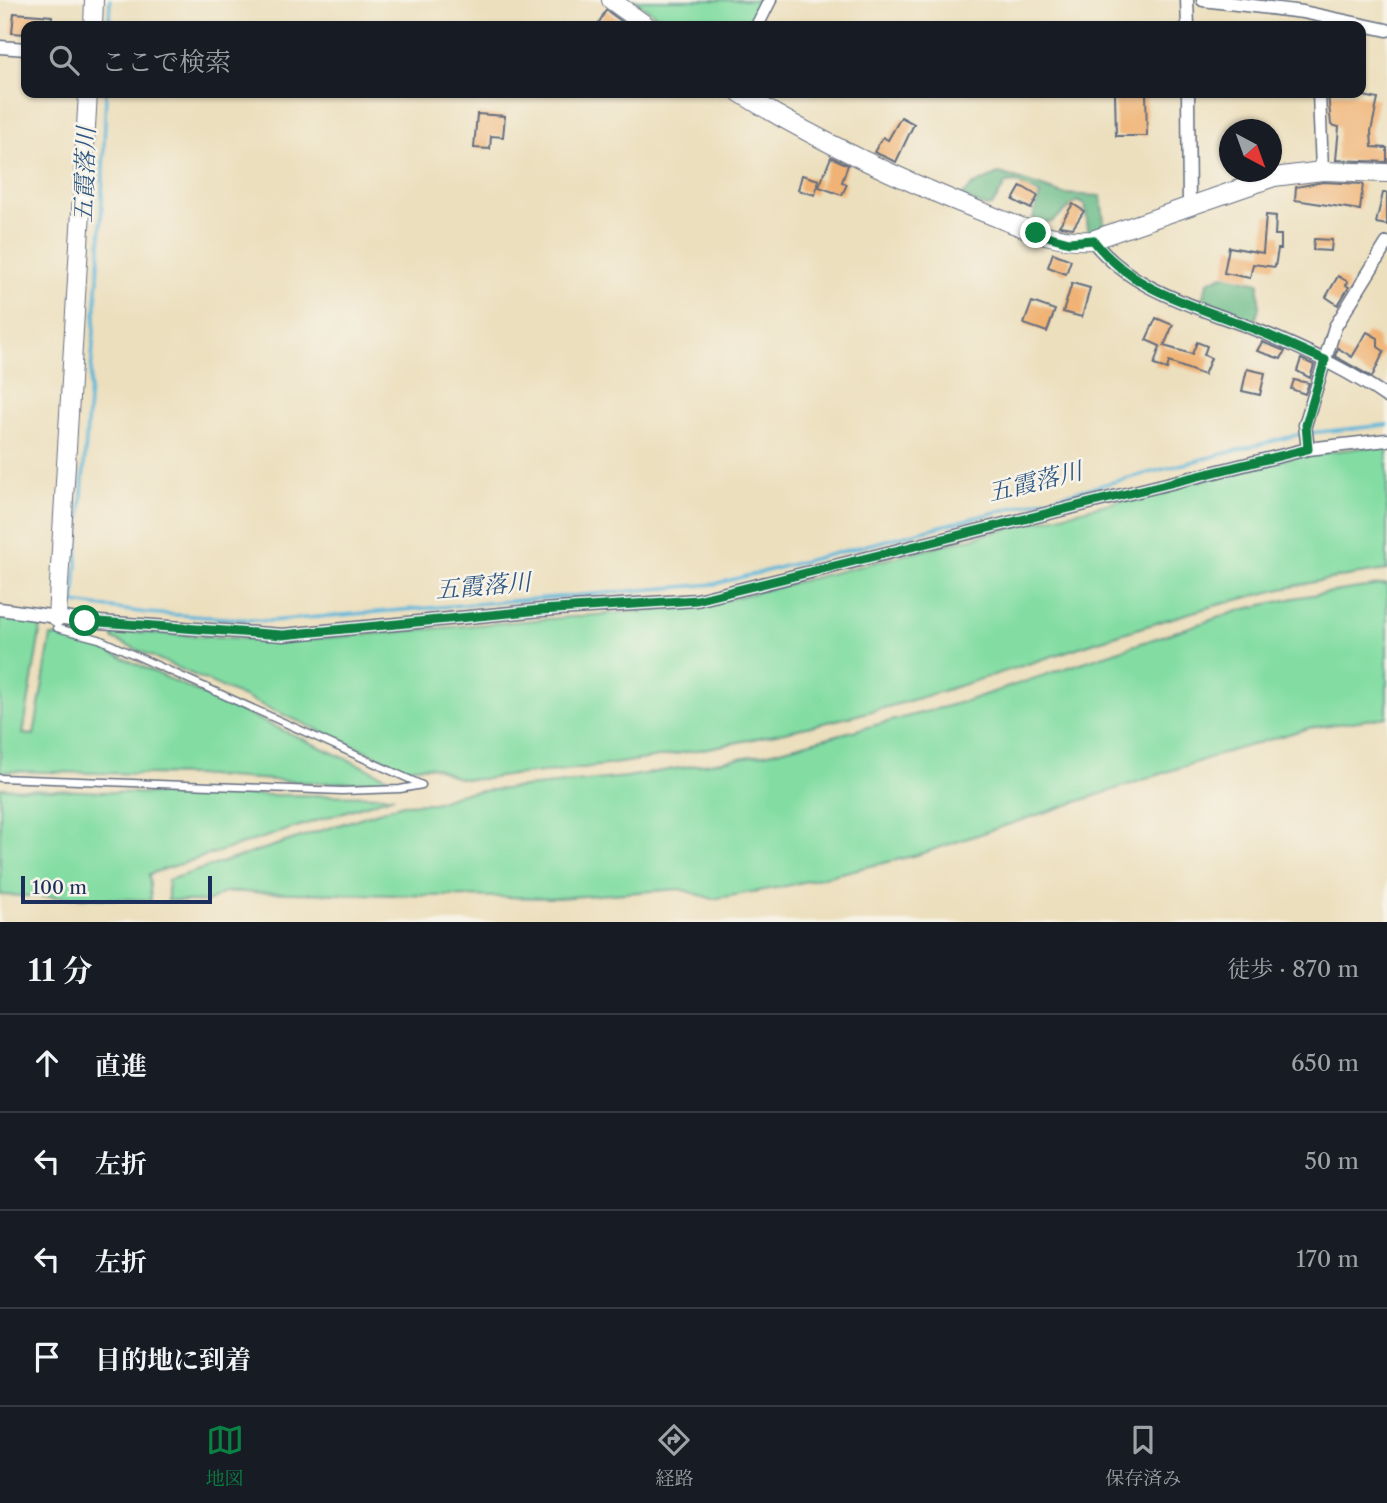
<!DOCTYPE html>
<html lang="ja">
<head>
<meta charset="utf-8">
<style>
	:root { --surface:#171b24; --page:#242831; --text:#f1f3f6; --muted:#9ea1a6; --line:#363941; --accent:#0b8043 }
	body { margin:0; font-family:"Libre Caslon Text","Noto Serif JP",serif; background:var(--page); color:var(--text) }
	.compass { position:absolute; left:1219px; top:119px; width:63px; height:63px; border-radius:50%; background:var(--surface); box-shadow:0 2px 5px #0004; rotate:139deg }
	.scale { position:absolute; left:21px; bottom:18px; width:191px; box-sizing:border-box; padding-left:7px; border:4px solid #1b2f5e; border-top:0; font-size:19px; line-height:24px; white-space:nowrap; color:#1b2f5e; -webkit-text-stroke:5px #f7f3e8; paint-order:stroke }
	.stop { position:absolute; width:21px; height:21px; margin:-16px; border:5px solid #0b8043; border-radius:50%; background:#fff }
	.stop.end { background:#0b8043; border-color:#fff; box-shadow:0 2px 7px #0008 }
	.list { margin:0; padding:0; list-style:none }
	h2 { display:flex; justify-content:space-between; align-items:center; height:91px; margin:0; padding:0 28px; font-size:30px }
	h2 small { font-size:23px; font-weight:400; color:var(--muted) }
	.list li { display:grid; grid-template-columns:46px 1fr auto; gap:21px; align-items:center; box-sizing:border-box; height:98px; padding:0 28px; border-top:2px solid var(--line) }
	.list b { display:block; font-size:26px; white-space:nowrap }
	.list em { font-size:23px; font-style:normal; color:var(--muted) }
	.icon { flex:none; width:38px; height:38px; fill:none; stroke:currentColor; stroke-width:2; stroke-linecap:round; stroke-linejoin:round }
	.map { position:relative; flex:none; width:1387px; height:922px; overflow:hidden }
	.search { position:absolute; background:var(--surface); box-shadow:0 2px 5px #0004; left:21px; right:21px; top:21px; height:77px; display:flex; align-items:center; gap:18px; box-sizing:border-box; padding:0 24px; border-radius:14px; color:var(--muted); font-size:26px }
	.sheet { height:483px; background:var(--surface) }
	nav { display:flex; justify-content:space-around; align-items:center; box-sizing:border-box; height:98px; border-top:2px solid var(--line); background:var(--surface); font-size:19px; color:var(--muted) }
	nav a { display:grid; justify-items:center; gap:4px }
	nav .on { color:var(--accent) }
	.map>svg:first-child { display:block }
</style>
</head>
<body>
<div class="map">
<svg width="1387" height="922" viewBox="0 0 1387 922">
	<rect width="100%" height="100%" fill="#f7f3e8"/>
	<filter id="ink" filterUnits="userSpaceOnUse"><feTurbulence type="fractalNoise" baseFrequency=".0143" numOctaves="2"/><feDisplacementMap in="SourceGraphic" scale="14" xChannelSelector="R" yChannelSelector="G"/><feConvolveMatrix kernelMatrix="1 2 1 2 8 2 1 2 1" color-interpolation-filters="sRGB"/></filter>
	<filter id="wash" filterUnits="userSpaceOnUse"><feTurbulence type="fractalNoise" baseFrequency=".00686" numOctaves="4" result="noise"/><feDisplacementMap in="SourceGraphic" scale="28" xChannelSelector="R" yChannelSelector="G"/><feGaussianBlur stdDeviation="1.57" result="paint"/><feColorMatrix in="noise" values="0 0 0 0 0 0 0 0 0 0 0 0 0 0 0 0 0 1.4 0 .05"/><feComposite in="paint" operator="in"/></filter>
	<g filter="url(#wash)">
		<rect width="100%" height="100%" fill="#ecdfbd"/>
		<g fill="#83dda3" stroke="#4f8680" stroke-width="2">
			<polygon points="635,0 763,0 750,26 671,26"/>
			<path d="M 1387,445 L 1387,570 C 1201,594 1037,669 857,715 C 747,742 636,765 523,774 C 504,775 478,782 460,778 C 451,777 444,770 436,768 C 426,765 414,767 404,768 L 113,639 L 114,631 L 287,641 L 701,606 L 1301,455 Z"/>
			<polygon points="1387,584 1387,717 1309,728 1227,752 917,855 786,886 713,899 680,889 557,898 240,892 225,892 207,902 168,900 168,880 403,804 434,803 462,793 627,777 769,753 963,702 1241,610 1299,597"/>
			<polygon points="0,614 42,620 23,734 34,735 51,636 79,638 395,781 320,783 194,775 0,771"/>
			<polygon points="0,788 160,794 394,796 149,874 151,900 0,895"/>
		</g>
		<g fill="#6abc89" stroke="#427674" stroke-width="2">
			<polygon points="1000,173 1063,194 1101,196 1105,231 1095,233 1088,229 1085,205 1077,201 1052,222 1038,223 1033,219 1040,194 1015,182 1006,183 992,206 985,207 961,197 972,186"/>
			<polygon points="1223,275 1259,283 1259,307 1255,323 1200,305 1208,282"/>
		</g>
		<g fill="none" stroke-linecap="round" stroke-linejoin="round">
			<g stroke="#5cb5d9" stroke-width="3.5">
				<polyline points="109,26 110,0"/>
				<polyline points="106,93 100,250 74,603 147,613 270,621 715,584 1301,434"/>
				<polyline points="1309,433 1387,425"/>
			</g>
		</g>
		<g id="blocks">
			<g fill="#f0b375">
				<polygon points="606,10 628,26 597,26"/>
				<polygon points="14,13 52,16 51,26 26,26 26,34 12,33"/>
				<polygon points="1115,93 1146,93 1147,136 1116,136"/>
				<polygon points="1328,93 1350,93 1378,99 1371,131 1372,147 1387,148 1387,162 1336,160 1339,127 1331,125"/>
				<polygon points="477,114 505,116 503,137 491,136 490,149 474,148"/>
				<polygon points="901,117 914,124 896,162 874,152 883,137 888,140"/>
				<polygon points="831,157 848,165 842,182 847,184 842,195 819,187"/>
				<polygon points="802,175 819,180 815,195 798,190"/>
				<polygon points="1323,182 1363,184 1360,210 1295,200 1296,187"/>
				<polygon points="1021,186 1038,196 1031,209 1013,200"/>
				<polygon points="1383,193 1387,193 1387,225 1376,223"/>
				<polygon points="1073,204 1084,211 1073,228 1059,226"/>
				<polygon points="1266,215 1276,216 1275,235 1281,235 1281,249 1278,249 1275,267 1253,264 1250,278 1224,273 1229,247 1263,253"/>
				<polygon points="1314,239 1332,240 1331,251 1313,250"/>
				<polygon points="1053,253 1071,260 1066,274 1048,267"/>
				<polygon points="1338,276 1348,282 1346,285 1349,287 1338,305 1326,297"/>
				<polygon points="1072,283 1090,288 1082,317 1063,312"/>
				<polygon points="1032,302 1055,310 1047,332 1024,324"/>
				<polygon points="1156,318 1173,325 1164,346 1192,354 1197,342 1207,346 1204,355 1211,358 1204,375 1169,362 1167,369 1154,365 1160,346 1146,340"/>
				<polygon points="1367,332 1378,338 1378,347 1384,351 1372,377 1335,356 1338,348 1352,357"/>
				<polygon points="1262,342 1285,351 1281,359 1257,351"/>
				<polygon points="1301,359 1314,365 1310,378 1297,371"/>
				<polygon points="1247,369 1265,373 1260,395 1242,391"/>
				<polygon points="1294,380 1309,383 1305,394 1291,389"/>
			</g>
		</g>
	</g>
	<g filter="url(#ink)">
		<use href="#blocks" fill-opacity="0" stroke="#646d7f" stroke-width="2"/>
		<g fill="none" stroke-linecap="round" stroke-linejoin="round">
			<defs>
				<g id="lane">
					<polyline points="57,619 57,628 99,639 420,784"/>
					<polyline points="0,778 342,791 400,789 422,785"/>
				</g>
				<g id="street">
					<polyline points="1187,0 1188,26"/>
					<polyline points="1203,0 1303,12 1387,30"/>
					<polyline points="757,26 770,0"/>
					<polyline points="0,47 26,49"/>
					<polyline points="1188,93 1189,208"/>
					<polyline points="1319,93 1322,171"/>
					<path d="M 1092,240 C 1131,289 1188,304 1244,325 C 1293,344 1344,367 1387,397"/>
					<polyline points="1308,449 1305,425 1335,327 1387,243"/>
					<polyline points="0,609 85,621 283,635 542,610 697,600 1308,449 1387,440"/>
				</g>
				<g id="secondary">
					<polyline points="611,0 647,26"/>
					<polyline points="93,26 94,0"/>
					<path d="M 740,93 C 816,140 897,178 980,211 C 1017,225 1052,243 1092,240 L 1274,177 L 1322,171 L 1387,173"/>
					<polyline points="57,617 88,93"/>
				</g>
			</defs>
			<use href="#lane" stroke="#646d7f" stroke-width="9"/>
			<use href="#street" stroke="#646d7f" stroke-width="15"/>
			<use href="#secondary" stroke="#646d7f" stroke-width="20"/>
			<use href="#lane" stroke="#fff" stroke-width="6"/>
			<use href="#street" stroke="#fff" stroke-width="12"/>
			<use href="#secondary" stroke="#fff" stroke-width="18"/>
		</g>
	</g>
	<g fill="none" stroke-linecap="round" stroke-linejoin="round" filter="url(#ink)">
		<path stroke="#0b8043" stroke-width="9" d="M 85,621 L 283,635 L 541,610 L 697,600 L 1308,449 L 1306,425 L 1325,360 C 1299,349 1273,336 1246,326 C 1188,303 1133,291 1093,240 L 1069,242 L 1036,233"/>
	</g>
	<g text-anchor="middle" stroke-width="5" stroke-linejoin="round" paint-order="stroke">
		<g font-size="24" font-style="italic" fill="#2e5783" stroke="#f7f3e8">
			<text transform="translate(85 175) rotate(-88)" y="8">五霞落川</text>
			<text transform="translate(1035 482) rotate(-14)" y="8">五霞落川</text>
			<text transform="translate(483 586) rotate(-5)" y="8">五霞落川</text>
		</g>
	</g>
</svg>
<svg class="compass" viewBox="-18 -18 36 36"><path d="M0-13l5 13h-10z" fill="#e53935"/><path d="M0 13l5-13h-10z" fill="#9ea1a6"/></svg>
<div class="scale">100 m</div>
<div class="stop" style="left:85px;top:621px"></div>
<div class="stop end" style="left:1036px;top:233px"></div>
<div class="search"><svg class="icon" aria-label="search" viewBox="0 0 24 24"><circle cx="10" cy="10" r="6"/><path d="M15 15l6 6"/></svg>ここで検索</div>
</div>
<section class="sheet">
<h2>11 分<small>徒歩 · 870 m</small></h2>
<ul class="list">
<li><svg class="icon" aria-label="ahead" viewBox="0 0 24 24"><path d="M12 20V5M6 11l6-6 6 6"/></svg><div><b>直進</b></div><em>650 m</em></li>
<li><svg class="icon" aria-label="left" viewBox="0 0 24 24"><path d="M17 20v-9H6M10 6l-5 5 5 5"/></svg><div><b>左折</b></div><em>50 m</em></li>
<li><svg class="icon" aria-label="left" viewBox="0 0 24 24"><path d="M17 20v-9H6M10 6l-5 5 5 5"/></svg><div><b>左折</b></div><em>170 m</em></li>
<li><svg class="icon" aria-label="arrive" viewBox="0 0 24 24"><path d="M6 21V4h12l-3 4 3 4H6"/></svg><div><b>目的地に到着</b></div></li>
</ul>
</section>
<nav>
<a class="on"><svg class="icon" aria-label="map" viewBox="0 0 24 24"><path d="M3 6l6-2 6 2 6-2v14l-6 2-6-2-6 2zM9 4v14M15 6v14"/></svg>地図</a>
<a><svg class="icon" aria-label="directions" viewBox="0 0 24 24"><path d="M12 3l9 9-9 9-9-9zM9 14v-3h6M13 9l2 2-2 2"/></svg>経路</a>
<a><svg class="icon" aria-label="saved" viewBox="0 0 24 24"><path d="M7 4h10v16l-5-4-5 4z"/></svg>保存済み</a>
</nav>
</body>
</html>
